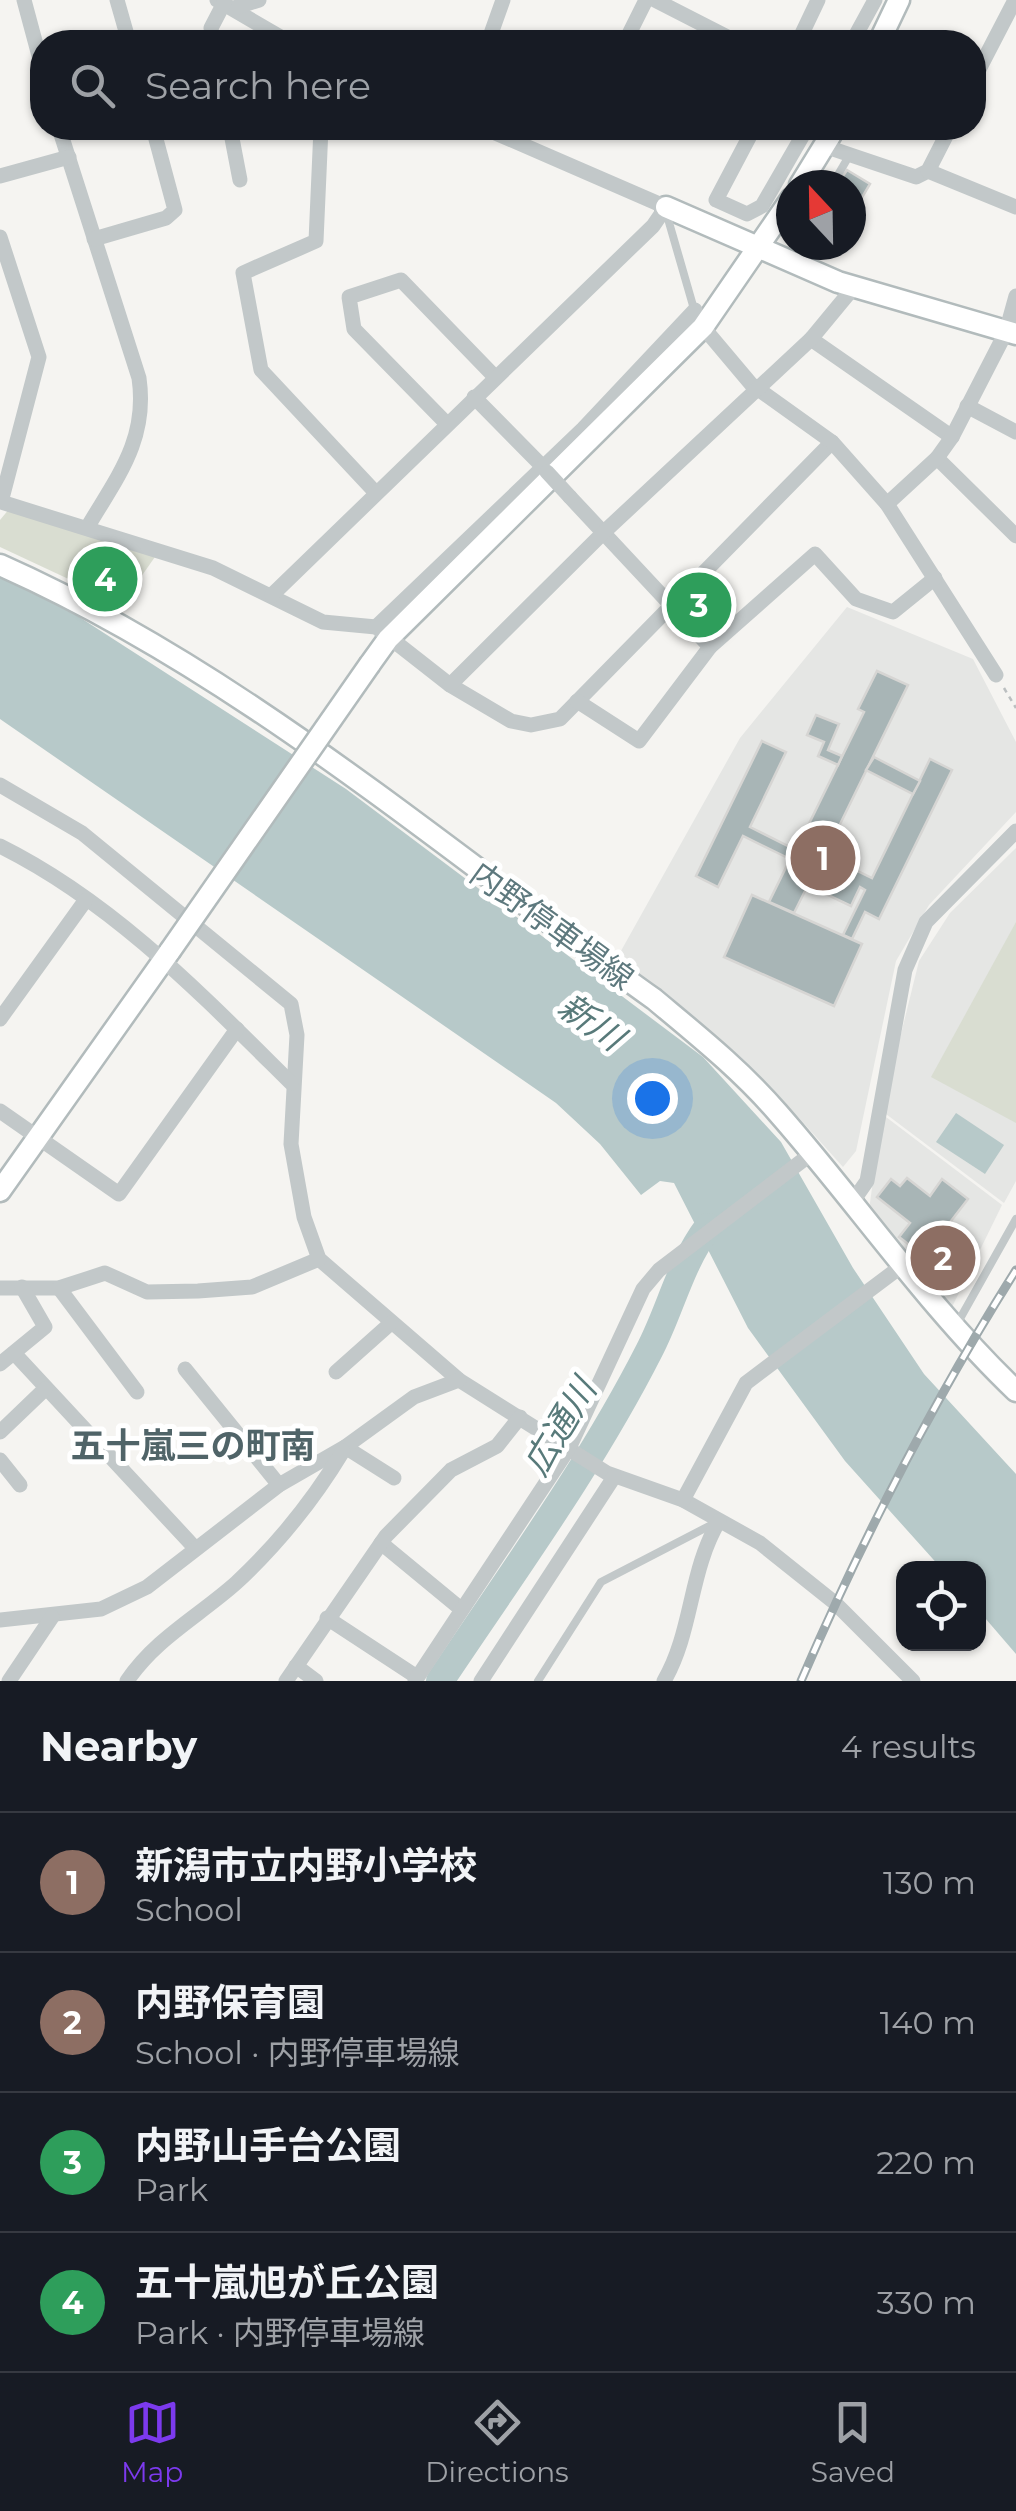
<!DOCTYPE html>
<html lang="en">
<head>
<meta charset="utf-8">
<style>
	:root { --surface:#171b24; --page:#242831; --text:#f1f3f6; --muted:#9ea1a6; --line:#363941; --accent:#7c3aed }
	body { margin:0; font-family:Montserrat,"Noto Sans JP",sans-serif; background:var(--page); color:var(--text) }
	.controls { position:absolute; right:30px; bottom:30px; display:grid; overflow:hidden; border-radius:20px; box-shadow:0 2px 8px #0004 }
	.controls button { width:90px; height:90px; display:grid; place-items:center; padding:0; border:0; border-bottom:2px solid var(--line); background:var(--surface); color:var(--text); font:50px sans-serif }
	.compass { position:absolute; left:776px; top:170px; width:90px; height:90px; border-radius:50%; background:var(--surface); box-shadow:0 2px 8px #0004; rotate:338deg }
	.you { position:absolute; left:652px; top:1098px; width:35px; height:35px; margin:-25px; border:8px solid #fff; border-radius:50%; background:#1a73e8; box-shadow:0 0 0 15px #1a73e833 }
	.badge { display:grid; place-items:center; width:65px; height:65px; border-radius:50%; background:var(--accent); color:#fff; font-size:32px; font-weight:700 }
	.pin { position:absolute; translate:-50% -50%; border:5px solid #fff; box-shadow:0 2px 10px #0006 }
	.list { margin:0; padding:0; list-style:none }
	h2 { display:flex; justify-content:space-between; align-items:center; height:130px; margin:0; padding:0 40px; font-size:42px }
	h2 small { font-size:32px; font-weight:400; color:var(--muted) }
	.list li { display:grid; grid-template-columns:65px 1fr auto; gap:30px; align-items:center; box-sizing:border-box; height:140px; padding:0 40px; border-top:2px solid var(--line) }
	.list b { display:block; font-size:38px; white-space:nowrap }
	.list p { margin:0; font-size:32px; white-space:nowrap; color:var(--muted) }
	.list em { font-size:32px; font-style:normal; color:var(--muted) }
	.icon { flex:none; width:55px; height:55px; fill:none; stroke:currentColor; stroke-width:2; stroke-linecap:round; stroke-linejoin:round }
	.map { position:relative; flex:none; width:1016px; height:1681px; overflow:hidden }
	.search { position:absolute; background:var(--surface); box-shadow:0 2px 8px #0004; left:30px; right:30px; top:30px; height:110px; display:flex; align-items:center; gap:25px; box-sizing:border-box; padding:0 35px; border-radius:40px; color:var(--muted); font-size:38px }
	.sheet { height:690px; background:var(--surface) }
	nav { display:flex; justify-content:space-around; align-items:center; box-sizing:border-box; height:140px; border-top:2px solid var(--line); background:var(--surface); font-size:28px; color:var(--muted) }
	nav a { display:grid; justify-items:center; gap:5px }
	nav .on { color:var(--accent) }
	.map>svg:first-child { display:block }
</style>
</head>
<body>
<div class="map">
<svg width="1016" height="1681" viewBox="0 0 1016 1681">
	<rect width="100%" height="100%" fill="#f5f4f1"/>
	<g fill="#e5e6e4">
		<polygon points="847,607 973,659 1016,742 1016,812 929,905 896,961 856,1151 843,1167 773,1089 617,958 740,738"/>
		<polygon points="1016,848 1016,1181 1004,1203 882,1111 919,961 950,913"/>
		<polygon points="882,1114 1002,1205 952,1307 869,1210"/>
	</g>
	<g fill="#d9ddd1">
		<polygon points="10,508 157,554 122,604 0,547 0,520"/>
		<polygon points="701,588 717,605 696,623 681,606"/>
		<polygon points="1016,922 1016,1123 931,1077"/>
	</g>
	<g fill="#b7c9c9">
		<polygon points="0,566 346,789 703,1057 781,1142 853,1268 924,1374 1016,1474 1016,1654 979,1611 978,1568 941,1568 845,1461 748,1328 674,1183 660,1181 641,1195 600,1144 556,1103 0,719"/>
		<polygon points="956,1113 1004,1145 985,1174 936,1142"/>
	</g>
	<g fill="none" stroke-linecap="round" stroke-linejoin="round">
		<path stroke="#b7c9c9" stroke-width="28" d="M 440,1681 C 512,1573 590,1467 649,1351 C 671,1309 679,1266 708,1227"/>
	</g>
	<g fill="#a8b5b6" stroke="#d6d5d3" stroke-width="2.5">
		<polygon points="847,170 870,184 851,216 851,185 837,185"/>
		<polygon points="877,671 908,685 825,855 872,878 930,759 952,770 879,919 865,912 852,939 843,935 865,890 860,887 851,906 813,888 820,874 815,871 794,913 769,902 790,859 743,836 718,887 696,876 762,741 786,752 750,827 796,850 864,712 858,709"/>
		<polygon points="816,715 839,724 828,750 842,756 838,765 818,756 824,742 807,735"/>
		<polygon points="874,757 920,781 913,794 866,770"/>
		<polygon points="752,895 862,944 834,1006 724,957"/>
		<polygon points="907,1178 930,1196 942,1179 968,1199 924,1256 899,1237 910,1223 877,1197 891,1179 900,1186"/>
	</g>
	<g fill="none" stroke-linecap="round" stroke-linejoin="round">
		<defs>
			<g id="secondary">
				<polyline points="879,42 899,0"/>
				<polyline points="800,185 835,128"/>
				<polyline points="666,207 838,282 1016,334"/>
				<path d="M 0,565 C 239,671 443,849 654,999 C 697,1035 741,1070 778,1113 C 858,1204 928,1307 1016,1391"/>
				<polyline points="370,664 388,639 703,327 791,199"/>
				<polyline points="0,1191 170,951"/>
			</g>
		</defs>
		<use href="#secondary" stroke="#b2bbbc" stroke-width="25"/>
		<polyline stroke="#bbbfc0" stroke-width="2.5" stroke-dasharray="5 5" stroke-linecap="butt" points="1004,688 1016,708"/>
		<g stroke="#c2c8c9" stroke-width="8">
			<polyline points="832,185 849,156"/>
			<polyline points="666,212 694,309"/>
			<polyline points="957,1324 1016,1219"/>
			<polyline points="538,1681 601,1582 715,1523"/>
		</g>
		<g stroke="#c2c8c9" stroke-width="15">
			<polyline points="24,0 42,67"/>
			<polyline points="117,0 129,42"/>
			<polyline points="217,0 289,42"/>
			<polyline points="655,0 737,42"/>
			<polyline points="234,8 259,0"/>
			<polyline points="213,42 211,28 224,3"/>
			<polyline points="488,42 503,0"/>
			<polyline points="625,42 646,0"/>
			<polyline points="798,42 818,0"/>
			<polyline points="852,42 875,0"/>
			<polyline points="974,79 1015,0"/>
			<path d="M 59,128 L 139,378 C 148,440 117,477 87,528"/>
			<polyline points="230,128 240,180"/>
			<polyline points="321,128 316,241 243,273 261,370 376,493"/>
			<polyline points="754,128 716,200 747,214 762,206 807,128"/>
			<polyline points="824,146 916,177 928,171 950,128"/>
			<polyline points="928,171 1016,207"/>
			<polyline points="0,176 69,157"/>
			<polyline points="0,237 39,357 1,502 213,568 323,622 376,627 450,685 511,721 531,725 560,719 832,442"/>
			<polyline points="94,239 166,218 175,210 153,128"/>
			<polyline points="703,327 751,384 832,442 887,504 996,675"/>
			<polyline points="811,339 952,437"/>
			<polyline points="474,397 545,469"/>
			<polyline points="967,406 1016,432"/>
			<polyline points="447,424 354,329 349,297 401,280 495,377"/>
			<polyline points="937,458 1016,536"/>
			<polyline points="570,497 710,647 639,741 577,701"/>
			<polyline points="887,504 937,458 952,437 1006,332 1016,296"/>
			<polyline points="272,595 653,226 666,207 484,128"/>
			<polyline points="376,627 583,429 695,310"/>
			<polyline points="710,647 815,554 856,599 893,612 935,578"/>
			<polyline points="450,685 604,532 811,339 854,287"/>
			<polyline points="0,785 82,833 291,1004 297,1035 291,1144 304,1217 319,1259 459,1380 607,1473 683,1500 760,1543 835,1603 913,1681"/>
			<path d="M 0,846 C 113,902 203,996 291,1083"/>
			<polyline points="0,1019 85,901"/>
			<polyline points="0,1111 119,1194 237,1029"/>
			<polyline points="851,1204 867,1181 905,970 926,922 1016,831"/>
			<polyline points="0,1288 59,1288 105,1273 147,1292 198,1291 252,1287 319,1259"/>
			<polyline points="59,1288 137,1392"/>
			<polyline points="14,1353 195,1548"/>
			<polyline points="0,1364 45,1327 22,1287"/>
			<polyline points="185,1369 279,1485"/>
			<polyline points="336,1372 391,1323"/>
			<polyline points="0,1432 45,1389"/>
			<polyline points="345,1447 394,1478"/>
			<polyline points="0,1460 20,1485"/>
			<polyline points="683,1500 746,1383 903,1265"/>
			<polyline points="381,1543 461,1609"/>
			<polyline points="327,1618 417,1677"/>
			<polyline points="0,1620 101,1609 147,1587 279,1485 345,1447 414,1397 459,1380"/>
			<polyline points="296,1666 316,1681"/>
			<polyline points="9,1681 52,1617"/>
			<path d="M 127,1681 C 155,1639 199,1616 236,1583 C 278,1544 314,1499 343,1451"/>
			<polyline points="286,1681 386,1536 451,1470 497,1446 520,1417"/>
			<polyline points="415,1681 569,1448 643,1289 659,1270 811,1154"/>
			<polyline points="481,1681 614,1477"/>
			<path d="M 664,1681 C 693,1631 689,1571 719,1521"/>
		</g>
		<use href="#secondary" stroke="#fff" stroke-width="20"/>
		<defs>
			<path id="rail" d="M 801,1681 C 862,1540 934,1400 1016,1270"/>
		</defs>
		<use href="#rail" stroke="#9ea9ac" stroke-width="9"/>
		<use href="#rail" stroke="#fff" stroke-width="5" stroke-dasharray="15" stroke-linecap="butt"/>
		<defs>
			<polyline id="secondary-bridge" points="170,951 370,664"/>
		</defs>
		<use href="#secondary-bridge" stroke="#b2bbbc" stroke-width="25" stroke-linecap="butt"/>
		<polyline stroke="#c2c8c9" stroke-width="15" points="547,472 570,497"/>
		<use href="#secondary-bridge" stroke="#fff" stroke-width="20"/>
	</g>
	<g text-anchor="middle" stroke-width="10" stroke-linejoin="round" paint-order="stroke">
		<g font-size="32" fill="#5e797e" stroke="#fff">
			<text transform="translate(552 926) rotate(36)" y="11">内野停車場線</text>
		</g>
		<g font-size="35" font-style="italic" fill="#587a7a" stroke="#fff">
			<text transform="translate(591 1022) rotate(35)" y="12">新川</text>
			<text transform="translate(560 1427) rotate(-59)" y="12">広通川</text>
		</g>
		<g font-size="35" font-weight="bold" fill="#506468" stroke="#fff">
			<text x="193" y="1458">五十嵐三の町南</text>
		</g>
	</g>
</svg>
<div class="controls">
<button><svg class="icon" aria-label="locate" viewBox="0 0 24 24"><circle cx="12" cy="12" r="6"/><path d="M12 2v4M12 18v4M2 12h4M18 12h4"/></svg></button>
</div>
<svg class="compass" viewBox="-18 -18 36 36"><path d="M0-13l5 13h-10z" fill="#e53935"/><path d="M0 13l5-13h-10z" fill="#9ea1a6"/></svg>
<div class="you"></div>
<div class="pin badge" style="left:823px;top:858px;background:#8d6e63">1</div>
<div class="pin badge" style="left:943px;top:1258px;background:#8d6e63">2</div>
<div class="pin badge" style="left:699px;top:605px;background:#2e9e5b">3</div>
<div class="pin badge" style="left:105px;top:579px;background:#2e9e5b">4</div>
<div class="search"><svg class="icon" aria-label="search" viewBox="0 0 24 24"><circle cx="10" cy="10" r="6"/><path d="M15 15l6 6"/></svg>Search here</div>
</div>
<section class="sheet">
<h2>Nearby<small>4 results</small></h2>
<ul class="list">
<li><span class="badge" style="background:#8d6e63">1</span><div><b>新潟市立内野小学校</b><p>School</p></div><em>130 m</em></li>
<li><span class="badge" style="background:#8d6e63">2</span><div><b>内野保育園</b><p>School · 内野停車場線</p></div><em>140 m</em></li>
<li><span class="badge" style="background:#2e9e5b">3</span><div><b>内野山手台公園</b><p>Park</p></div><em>220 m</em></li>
<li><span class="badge" style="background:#2e9e5b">4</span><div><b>五十嵐旭が丘公園</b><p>Park · 内野停車場線</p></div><em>330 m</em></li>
</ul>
</section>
<nav>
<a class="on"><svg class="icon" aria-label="map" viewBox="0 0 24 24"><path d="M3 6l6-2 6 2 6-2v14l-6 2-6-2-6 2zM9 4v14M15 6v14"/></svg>Map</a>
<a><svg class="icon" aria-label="directions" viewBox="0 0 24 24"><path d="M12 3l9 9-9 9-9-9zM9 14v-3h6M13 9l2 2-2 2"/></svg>Directions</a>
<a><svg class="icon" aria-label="saved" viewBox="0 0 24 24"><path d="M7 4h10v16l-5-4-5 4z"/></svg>Saved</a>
</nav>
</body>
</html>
